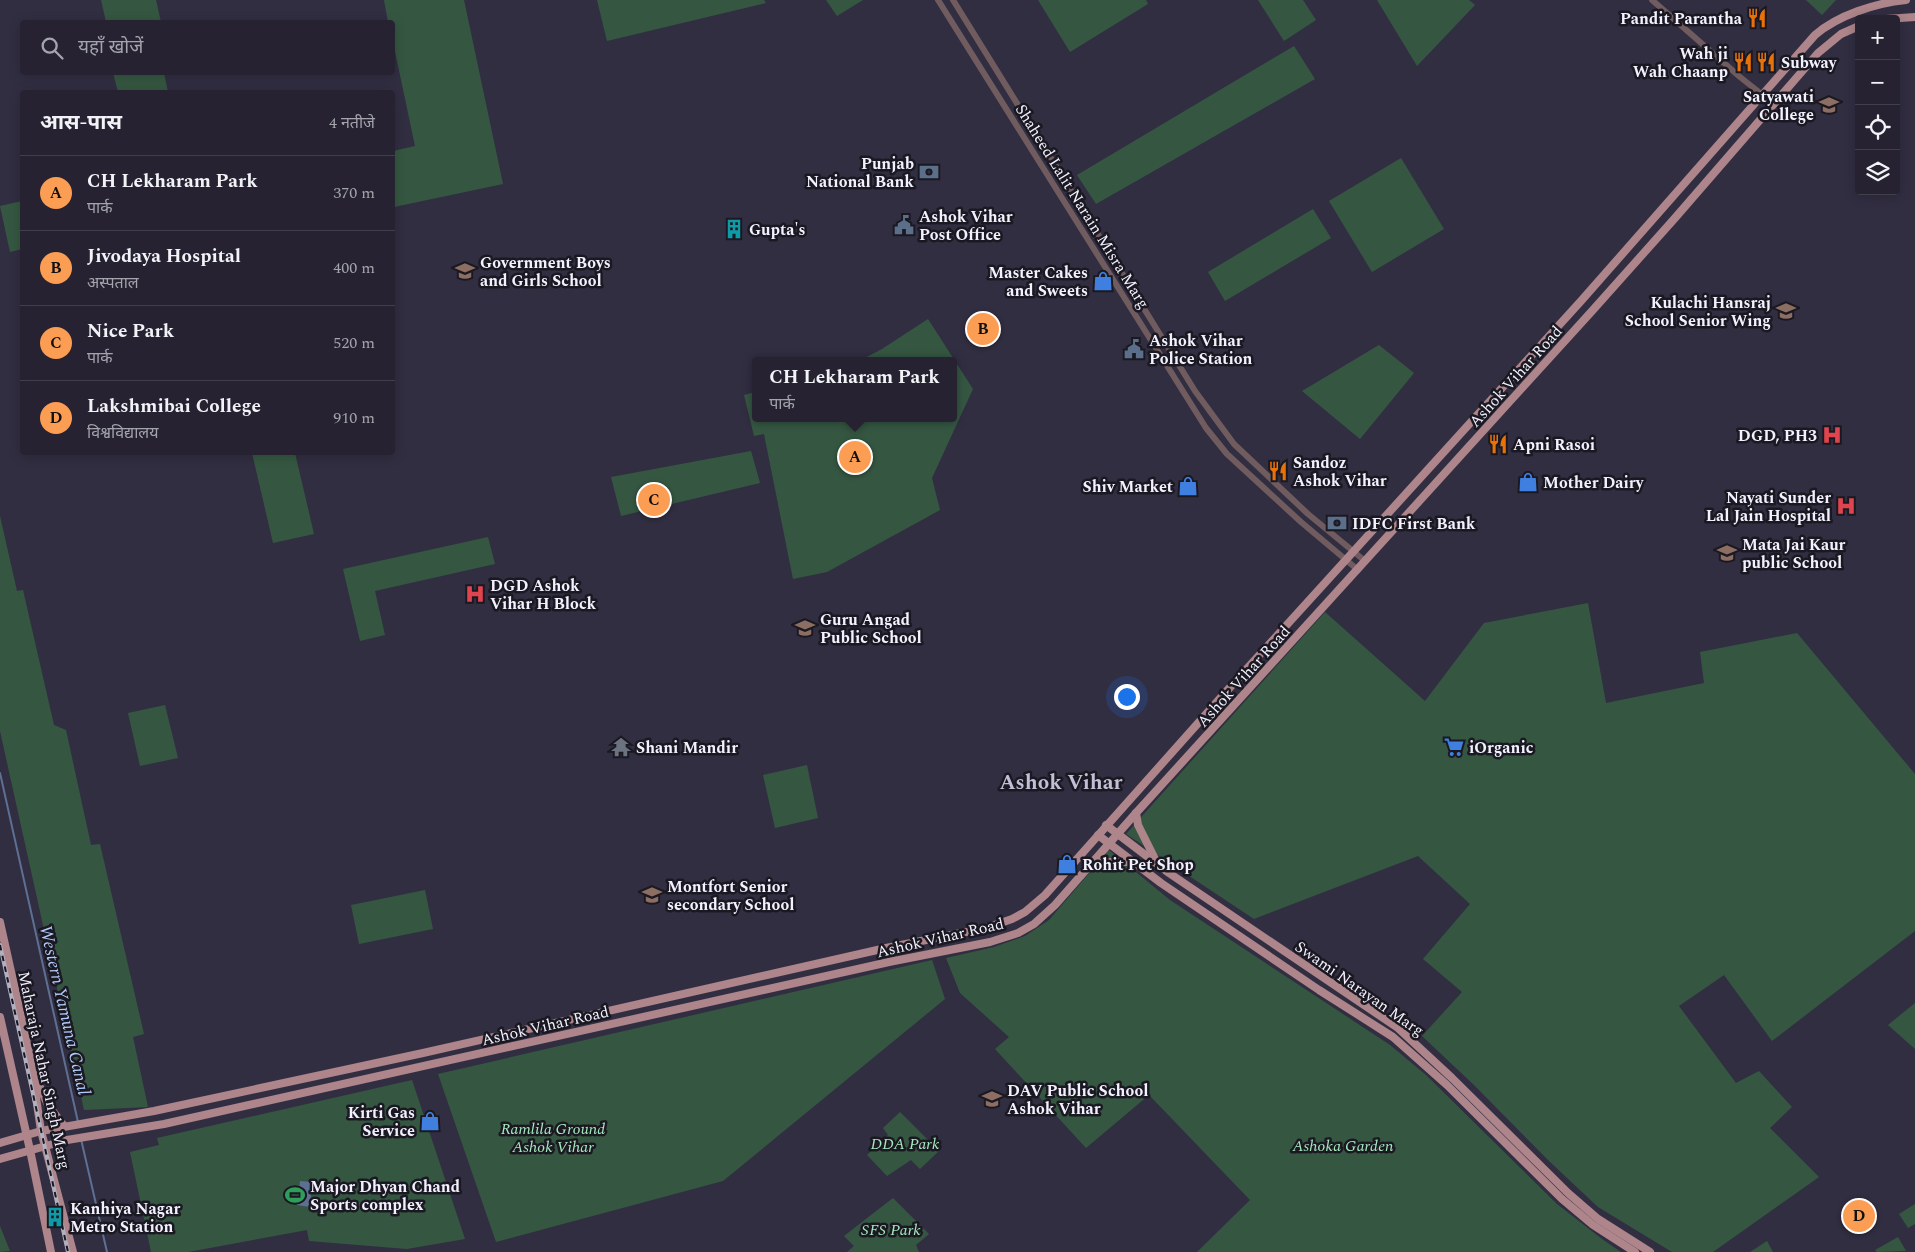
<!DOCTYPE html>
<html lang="hi">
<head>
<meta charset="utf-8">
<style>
	:root { --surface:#262232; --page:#322f3e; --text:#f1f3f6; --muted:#a4a4ac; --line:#423f4d; --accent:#fc9d54 }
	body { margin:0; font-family:Spectral,"Noto Sans Devanagari",serif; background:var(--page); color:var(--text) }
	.controls { position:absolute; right:15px; top:15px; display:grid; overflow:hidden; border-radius:5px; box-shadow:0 2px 12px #0003 }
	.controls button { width:45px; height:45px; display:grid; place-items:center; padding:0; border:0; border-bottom:1px solid var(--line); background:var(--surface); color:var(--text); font:25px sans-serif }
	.you { position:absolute; left:1126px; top:696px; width:18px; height:18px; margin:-12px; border:4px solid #fff; border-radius:50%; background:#1a73e8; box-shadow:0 0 0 8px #1a73e833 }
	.badge { display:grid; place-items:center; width:32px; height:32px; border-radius:50%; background:var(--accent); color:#111; font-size:16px; font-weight:700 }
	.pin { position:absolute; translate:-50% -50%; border:2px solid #fff; box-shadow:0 1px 5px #0006 }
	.popup { position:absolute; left:752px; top:357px; width:205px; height:65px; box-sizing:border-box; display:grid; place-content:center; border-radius:5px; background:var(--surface); filter:drop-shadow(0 1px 4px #0005); font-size:16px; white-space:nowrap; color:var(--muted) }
	.popup b { font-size:19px; color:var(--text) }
	.popup::after { content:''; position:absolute; left:50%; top:100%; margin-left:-10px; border:10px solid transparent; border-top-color:var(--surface) }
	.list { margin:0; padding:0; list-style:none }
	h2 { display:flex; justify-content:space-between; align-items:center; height:65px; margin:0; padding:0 20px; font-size:21px }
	h2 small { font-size:16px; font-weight:400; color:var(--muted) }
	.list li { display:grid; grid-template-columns:32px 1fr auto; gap:15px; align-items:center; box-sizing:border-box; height:75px; padding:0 20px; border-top:1px solid var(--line) }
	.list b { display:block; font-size:19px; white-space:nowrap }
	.list p { margin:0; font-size:16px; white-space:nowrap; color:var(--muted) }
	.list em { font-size:16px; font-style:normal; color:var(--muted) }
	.icon { flex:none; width:28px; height:28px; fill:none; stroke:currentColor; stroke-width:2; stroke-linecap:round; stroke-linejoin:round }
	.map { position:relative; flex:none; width:1915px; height:1252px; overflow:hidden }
	.search { position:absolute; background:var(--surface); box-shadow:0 2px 12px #0003; left:20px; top:20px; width:375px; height:55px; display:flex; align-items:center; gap:12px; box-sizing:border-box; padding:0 18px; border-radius:5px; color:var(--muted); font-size:19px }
	.panel { position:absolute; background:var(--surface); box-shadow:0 2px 12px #0003; left:20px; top:90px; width:375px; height:365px; border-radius:5px }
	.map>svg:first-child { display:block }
</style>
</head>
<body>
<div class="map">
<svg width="1915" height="1252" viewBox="0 0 1915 1252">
	<rect width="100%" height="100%" fill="#322e42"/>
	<g fill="#355742">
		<polygon points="101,0 156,0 161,22 106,22"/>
		<polygon points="384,0 464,0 503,184 394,207 393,151 415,146 393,42 392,22 388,22"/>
		<polygon points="597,0 764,0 766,3 607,41"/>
		<polygon points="826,0 863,0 837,16"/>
		<polygon points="1038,0 1146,0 1148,4 1070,52"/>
		<polygon points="1258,0 1303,0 1316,20 1284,41"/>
		<polygon points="1377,0 1469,0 1475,5 1417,66"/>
		<polygon points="1806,0 1836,0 1822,15"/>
		<polygon points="1294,46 1315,79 1096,204 1077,175"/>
		<polygon points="113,73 164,73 168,92 118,92"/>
		<polygon points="1401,158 1444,229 1372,272 1329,201"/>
		<polygon points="22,201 22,249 10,252 0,206"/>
		<polygon points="1313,209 1331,238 1225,301 1208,272"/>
		<polygon points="928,319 973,389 932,478 940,510 827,572 793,579 764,434 754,436 744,395 756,392 756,418 954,418 954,361 859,361 882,349"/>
		<polygon points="1379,345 1414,373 1360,439 1302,391"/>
		<polygon points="751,451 760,483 621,516 611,477"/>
		<polygon points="252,453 295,453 314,534 273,543"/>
		<polygon points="0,516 17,591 23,590 54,725 66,730 91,845 100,844 144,1034 133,1037 148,1107 84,1110 0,731"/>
		<polygon points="488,537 495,564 375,591 385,635 360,641 343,569"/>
		<polygon points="1588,603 1606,703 1704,683 1700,652 1797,633 1915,774 1915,931 1772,1041 1724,975 1679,1006 1736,1083 1759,1071 1792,1107 1770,1128 1819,1177 1713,1252 1672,1252 1598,1207 1549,1161 1474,1085 1422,1036 1462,992 1423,959 1470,904 1418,856 1254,919 1126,834 1325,612 1425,701 1484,623"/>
		<polygon points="165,705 178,758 140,766 128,713"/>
		<polygon points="807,765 818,818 775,828 763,775"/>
		<polygon points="1109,850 1170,900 1390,1045 1426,1075 1557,1204 1602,1239 1621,1252 1197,1252 1250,1200 1149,1095 1086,1148 995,1049 1009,1037 960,993 946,958 994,947 1025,936 1049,920"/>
		<polygon points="425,890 433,929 359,944 351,905"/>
		<polygon points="932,960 945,999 723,1181 496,1242 438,1074"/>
		<polygon points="1915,1003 1915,1049 1888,1025"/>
		<polygon points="412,1080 465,1239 407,1249 309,1241 307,1230 188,1252 151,1252 130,1152 159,1145 157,1138"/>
		<polygon points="900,1112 939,1151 920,1169 911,1160 887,1176 867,1155 888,1135 883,1128"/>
		<polygon points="893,1198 929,1234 916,1245 919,1252 847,1252 854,1246 844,1236"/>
		<polygon points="1915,1204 1915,1224 1908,1228 1899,1214"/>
		<polygon points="0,1226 10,1251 0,1252"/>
		<polygon points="1898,1237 1906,1251 1877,1252 1875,1250"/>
		<polygon points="1767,1241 1773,1252 1750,1252"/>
	</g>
	<polygon fill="#5d7093" points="300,1181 312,1182 310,1207 297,1205"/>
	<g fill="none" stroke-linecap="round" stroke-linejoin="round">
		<g stroke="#5d7093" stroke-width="2">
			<polyline points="0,773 78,1122"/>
			<polyline points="81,1139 107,1252"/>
		</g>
		<g stroke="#705c5f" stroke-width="6">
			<polyline points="938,0 1206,428 1227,454 1301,522 1358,570"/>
			<polyline points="953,0 1195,391 1234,444 1308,514 1365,561"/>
			<polyline points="1652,0 1740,77 1774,104"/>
		</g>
		<g stroke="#ad858a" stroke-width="8">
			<polyline points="1886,19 1915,17"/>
			<polyline points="1136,813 1138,825 1156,861"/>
			<polyline points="1106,825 1169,873 1398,1028 1452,1078 1568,1193 1598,1219 1650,1252"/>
			<polyline points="1098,835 1161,883 1319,990 1393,1037 1447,1085 1562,1199 1593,1225 1635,1252"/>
			<polyline points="1092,862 1133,862"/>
			<polyline points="0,922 30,1057 41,1131 73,1252"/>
			<polyline points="0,1017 30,1150 51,1252"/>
			<polyline points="34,1074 48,1105 64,1126"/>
			<path d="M 0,1143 L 41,1131 L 154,1111 L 423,1053 L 886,948 L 986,928 L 1012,919 L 1025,912 L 1045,895 L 1224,694 L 1581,301 L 1815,35 C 1838,15 1876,3 1906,0"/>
			<polyline points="0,1159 67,1140 164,1124 889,962 990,942 1018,933 1034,924 1055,905 1136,813 1592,311 1675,218 1818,53 1841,34 1859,26"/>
		</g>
		<defs>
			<polyline id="rail" points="0,945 68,1252"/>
		</defs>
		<use href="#rail" stroke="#b2b0c0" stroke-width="4"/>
		<use href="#rail" stroke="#1a1821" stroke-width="2" stroke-dasharray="5.5" stroke-linecap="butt"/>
	</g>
	<defs>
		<symbol id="restaurant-bare" viewBox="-9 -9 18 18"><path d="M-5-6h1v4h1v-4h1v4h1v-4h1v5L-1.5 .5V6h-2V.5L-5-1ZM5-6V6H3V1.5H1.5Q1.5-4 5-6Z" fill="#e8710a" stroke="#1a1821" stroke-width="2.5" paint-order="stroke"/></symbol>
		<symbol id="school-bare" viewBox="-9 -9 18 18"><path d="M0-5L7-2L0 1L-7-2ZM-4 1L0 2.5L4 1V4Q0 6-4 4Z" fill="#8d6e63" stroke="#1a1821" stroke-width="2.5" paint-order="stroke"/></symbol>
		<symbol id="bank-bare" viewBox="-9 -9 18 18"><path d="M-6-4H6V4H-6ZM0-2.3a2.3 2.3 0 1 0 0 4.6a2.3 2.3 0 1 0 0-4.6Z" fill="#5c6f8a" stroke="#1a1821" stroke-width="2.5" paint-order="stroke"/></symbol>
		<symbol id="civic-bare" viewBox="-9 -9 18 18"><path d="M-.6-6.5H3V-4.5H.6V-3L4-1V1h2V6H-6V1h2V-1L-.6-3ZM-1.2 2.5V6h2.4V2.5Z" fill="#5c6f8a" stroke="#1a1821" stroke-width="2.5" paint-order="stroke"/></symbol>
		<symbol id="building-bare" viewBox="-9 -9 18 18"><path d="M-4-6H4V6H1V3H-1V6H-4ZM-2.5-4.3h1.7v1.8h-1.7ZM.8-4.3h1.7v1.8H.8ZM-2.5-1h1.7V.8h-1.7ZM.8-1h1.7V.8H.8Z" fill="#0f9aa8" stroke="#1a1821" stroke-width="2.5" paint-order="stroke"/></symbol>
		<symbol id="shop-bare" viewBox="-9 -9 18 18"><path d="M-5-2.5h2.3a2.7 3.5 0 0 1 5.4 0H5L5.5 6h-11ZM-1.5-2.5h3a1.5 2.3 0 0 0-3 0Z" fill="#3f7fe0" stroke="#1a1821" stroke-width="2.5" paint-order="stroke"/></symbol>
		<symbol id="hospital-bare" viewBox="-9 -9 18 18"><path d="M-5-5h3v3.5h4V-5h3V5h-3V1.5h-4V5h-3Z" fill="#e0444e" stroke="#1a1821" stroke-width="2.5" paint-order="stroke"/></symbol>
		<symbol id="temple-bare" viewBox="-9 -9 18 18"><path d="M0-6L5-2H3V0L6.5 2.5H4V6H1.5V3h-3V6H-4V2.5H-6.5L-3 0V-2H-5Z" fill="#6b7280" stroke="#1a1821" stroke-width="2.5" paint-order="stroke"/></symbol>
		<symbol id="supermarket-bare" viewBox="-9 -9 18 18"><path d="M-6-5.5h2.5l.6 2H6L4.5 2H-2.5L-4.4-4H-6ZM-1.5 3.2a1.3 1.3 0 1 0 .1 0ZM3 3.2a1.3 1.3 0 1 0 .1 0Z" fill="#3f7fe0" stroke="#1a1821" stroke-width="2.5" paint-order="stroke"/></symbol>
		<symbol id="stadium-bare" viewBox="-9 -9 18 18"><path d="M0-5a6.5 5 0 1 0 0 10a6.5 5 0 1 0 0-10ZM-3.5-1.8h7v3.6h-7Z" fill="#2e9e5b" stroke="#1a1821" stroke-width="2.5" paint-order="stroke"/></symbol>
	</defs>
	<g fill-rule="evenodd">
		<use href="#restaurant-bare" x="1743" y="4" width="28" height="28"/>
		<use href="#restaurant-bare" x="1729" y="48" width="28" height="28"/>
		<use href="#restaurant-bare" x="1752" y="48" width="28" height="28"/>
		<use href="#school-bare" x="1815" y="91" width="28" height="28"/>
		<use href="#bank-bare" x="915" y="158" width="28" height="28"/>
		<use href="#civic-bare" x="890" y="211" width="28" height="28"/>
		<use href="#building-bare" x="720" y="215" width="28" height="28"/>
		<use href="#school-bare" x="451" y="257" width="28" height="28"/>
		<use href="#shop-bare" x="1089" y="267" width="28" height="28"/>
		<use href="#school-bare" x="1772" y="297" width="28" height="28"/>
		<use href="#civic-bare" x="1120" y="335" width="28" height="28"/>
		<use href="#hospital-bare" x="1818" y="421" width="28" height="28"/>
		<use href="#restaurant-bare" x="1484" y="430" width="28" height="28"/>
		<use href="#restaurant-bare" x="1264" y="457" width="28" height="28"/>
		<use href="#shop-bare" x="1514" y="468" width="28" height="28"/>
		<use href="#shop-bare" x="1174" y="472" width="28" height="28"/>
		<use href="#hospital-bare" x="1832" y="492" width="28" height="28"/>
		<use href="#bank-bare" x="1323" y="509" width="28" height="28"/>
		<use href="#school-bare" x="1713" y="539" width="28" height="28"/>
		<use href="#hospital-bare" x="461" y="580" width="28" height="28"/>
		<use href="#school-bare" x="791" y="614" width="28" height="28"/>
		<use href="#temple-bare" x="607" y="733" width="28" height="28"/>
		<use href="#supermarket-bare" x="1440" y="733" width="28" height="28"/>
		<use href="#shop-bare" x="1053" y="850" width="28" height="28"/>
		<use href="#school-bare" x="638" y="881" width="28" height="28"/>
		<use href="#school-bare" x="978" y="1085" width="28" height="28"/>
		<use href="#shop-bare" x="416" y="1107" width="28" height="28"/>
		<use href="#stadium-bare" x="281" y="1181" width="28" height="28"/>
		<use href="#building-bare" x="41" y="1203" width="28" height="28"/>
	</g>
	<g text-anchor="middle" stroke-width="5" stroke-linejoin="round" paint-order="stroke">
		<g font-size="16" font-weight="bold" fill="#f3f1ff" stroke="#1a1821" text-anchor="start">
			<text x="1742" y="24" text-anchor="end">Pandit Parantha</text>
			<text x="1728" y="59" text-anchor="end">Wah ji<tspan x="1728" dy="18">Wah Chaanp</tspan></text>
			<text x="1781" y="68">Subway</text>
			<text x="1814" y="102" text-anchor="end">Satyawati<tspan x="1814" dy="18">College</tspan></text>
			<text x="914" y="169" text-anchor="end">Punjab<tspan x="914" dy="18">National Bank</tspan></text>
			<text x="919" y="222">Ashok Vihar<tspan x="919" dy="18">Post Office</tspan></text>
			<text x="749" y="235">Gupta's</text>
			<text x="480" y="268">Government Boys<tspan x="480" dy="18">and Girls School</tspan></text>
			<text x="1088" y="278" text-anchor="end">Master Cakes<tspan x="1088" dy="18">and Sweets</tspan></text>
			<text x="1771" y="308" text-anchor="end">Kulachi Hansraj<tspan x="1771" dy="18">School Senior Wing</tspan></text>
			<text x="1149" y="346">Ashok Vihar<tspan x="1149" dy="18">Police Station</tspan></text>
			<text x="1817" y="441" text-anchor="end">DGD, PH3</text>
			<text x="1513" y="450">Apni Rasoi</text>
			<text x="1293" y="468">Sandoz<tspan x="1293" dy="18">Ashok Vihar</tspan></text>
			<text x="1543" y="488">Mother Dairy</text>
			<text x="1173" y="492" text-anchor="end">Shiv Market</text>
			<text x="1831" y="503" text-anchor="end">Nayati Sunder<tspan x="1831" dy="18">Lal Jain Hospital</tspan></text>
			<text x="1352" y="529">IDFC First Bank</text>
			<text x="1742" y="550">Mata Jai Kaur<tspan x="1742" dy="18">public School</tspan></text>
			<text x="490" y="591">DGD Ashok<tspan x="490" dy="18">Vihar H Block</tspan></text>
			<text x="820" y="625">Guru Angad<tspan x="820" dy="18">Public School</tspan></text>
			<text x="636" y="753">Shani Mandir</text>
			<text x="1469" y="753">iOrganic</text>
			<text x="1082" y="870">Rohit Pet Shop</text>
			<text x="667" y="892">Montfort Senior<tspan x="667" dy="18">secondary School</tspan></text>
			<text x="1007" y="1096">DAV Public School<tspan x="1007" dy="18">Ashok Vihar</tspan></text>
			<text x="415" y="1118" text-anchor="end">Kirti Gas<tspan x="415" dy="18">Service</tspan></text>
			<text x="310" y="1192">Major Dhyan Chand<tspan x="310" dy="18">Sports complex</tspan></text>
			<text x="70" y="1214">Kanhiya Nagar<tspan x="70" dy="18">Metro Station</tspan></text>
		</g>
		<g font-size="16" fill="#f3f1ff" stroke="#1a1821">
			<text transform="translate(1083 206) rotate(58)" y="6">Shaheed Lalit Narain Misra Marg</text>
			<text transform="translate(1515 376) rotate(-48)" y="6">Ashok Vihar Road</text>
			<text transform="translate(1243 676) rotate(-48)" y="6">Ashok Vihar Road</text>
			<text transform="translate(940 937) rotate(-13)" y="6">Ashok Vihar Road</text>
			<text transform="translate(1360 988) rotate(35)" y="6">Swami Narayan Marg</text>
			<text transform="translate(545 1025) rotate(-13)" y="6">Ashok Vihar Road</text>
			<text transform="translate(45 1070) rotate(78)" y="6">Maharaja Nahar Singh Marg</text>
		</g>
		<g font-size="16" font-style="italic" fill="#a6e9be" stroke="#1a1821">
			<text x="553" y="1134">Ramlila Ground<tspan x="553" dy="18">Ashok Vihar</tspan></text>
			<text x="905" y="1149">DDA Park</text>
			<text x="1343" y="1151">Ashoka Garden</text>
			<text x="891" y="1235">SFS Park</text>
		</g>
		<g font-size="18" font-style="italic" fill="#b2cbfa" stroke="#1a1821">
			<text transform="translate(65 1010) rotate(77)" y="6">Western Yamuna Canal</text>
		</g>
		<g font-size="21" font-weight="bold" fill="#c2bed8" stroke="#1a1821">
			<text x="1061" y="789">Ashok Vihar</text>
		</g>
	</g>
</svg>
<div class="controls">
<button>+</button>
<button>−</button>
<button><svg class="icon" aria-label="locate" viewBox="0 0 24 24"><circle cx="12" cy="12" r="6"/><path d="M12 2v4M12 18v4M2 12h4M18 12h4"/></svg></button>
<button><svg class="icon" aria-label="layers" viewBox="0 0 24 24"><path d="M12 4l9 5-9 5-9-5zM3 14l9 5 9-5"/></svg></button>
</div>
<div class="you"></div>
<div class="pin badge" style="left:855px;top:457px">A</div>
<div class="popup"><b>CH Lekharam Park</b>पार्क</div>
<div class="pin badge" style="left:983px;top:329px">B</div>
<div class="pin badge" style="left:654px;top:500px">C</div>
<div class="pin badge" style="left:1859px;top:1216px">D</div>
<div class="search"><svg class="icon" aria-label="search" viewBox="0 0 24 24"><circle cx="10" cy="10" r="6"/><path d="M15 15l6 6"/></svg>यहाँ खोजें</div>
<section class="panel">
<h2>आस-पास<small>4 नतीजे</small></h2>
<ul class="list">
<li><span class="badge">A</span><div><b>CH Lekharam Park</b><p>पार्क</p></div><em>370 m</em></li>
<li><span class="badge">B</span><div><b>Jivodaya Hospital</b><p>अस्पताल</p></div><em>400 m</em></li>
<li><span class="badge">C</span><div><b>Nice Park</b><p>पार्क</p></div><em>520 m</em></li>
<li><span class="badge">D</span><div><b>Lakshmibai College</b><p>विश्वविद्यालय</p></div><em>910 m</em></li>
</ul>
</section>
</div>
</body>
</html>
